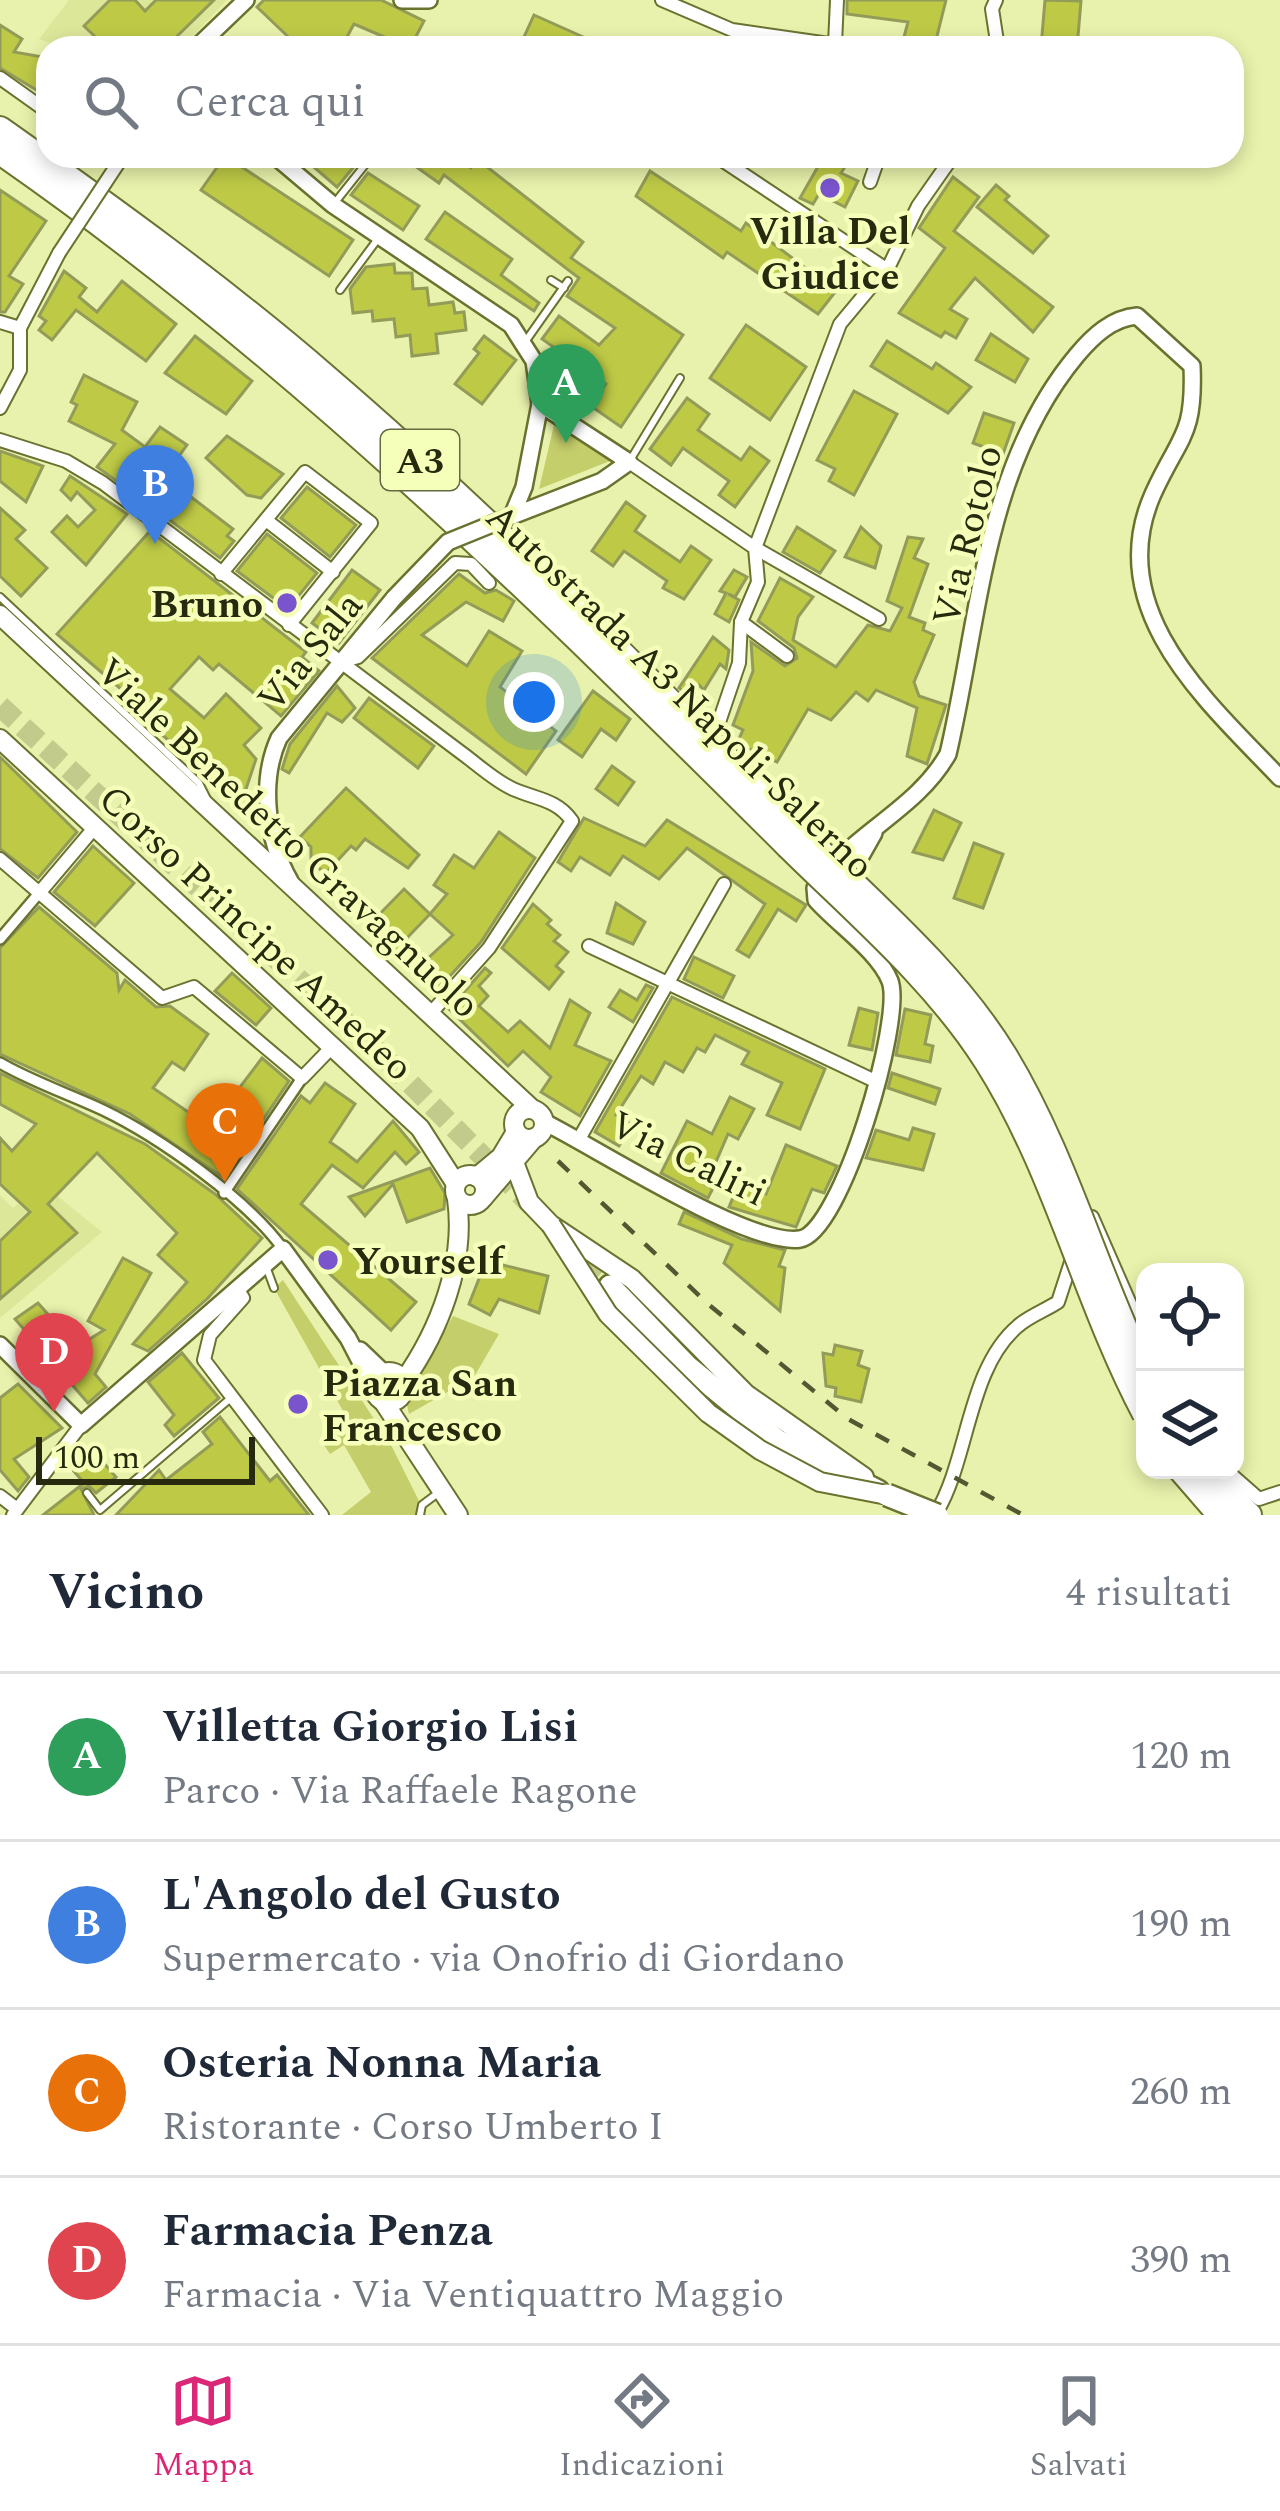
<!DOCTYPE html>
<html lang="it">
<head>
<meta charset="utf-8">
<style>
	:root { --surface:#fff; --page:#f2f2f3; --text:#1f2937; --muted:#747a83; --line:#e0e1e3; --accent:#db2777 }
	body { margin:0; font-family:Spectral,serif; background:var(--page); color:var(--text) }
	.controls { position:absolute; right:36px; bottom:36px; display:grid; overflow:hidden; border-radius:24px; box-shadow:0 6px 18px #0003 }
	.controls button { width:108px; height:108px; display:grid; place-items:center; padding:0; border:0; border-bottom:3px solid var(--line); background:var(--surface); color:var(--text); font:60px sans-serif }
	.scale { position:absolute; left:36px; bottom:30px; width:219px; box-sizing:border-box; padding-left:12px; border:6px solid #272a0e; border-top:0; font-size:33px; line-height:42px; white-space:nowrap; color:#272a0e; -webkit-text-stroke:9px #f6ffb9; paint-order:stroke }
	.you { position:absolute; left:534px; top:702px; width:42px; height:42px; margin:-30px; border:9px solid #fff; border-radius:50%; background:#1a73e8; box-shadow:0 0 0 18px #1a73e833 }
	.badge { display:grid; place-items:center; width:78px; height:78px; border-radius:50%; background:var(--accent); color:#fff; font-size:39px; font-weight:700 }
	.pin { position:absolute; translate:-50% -99px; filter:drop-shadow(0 3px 6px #0008) }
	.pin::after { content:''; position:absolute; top:63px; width:42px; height:36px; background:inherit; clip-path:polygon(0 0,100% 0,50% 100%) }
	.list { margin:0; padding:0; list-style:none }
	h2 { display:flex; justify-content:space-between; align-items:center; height:156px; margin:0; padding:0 48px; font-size:51px }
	h2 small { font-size:39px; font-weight:400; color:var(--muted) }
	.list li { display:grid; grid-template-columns:78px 1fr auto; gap:36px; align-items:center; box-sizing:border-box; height:168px; padding:0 48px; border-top:3px solid var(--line) }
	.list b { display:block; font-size:45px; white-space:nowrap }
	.list p { margin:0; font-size:39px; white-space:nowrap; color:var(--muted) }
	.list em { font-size:39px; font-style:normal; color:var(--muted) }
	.icon { flex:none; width:66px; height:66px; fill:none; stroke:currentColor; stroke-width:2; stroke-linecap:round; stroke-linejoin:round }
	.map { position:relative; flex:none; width:1280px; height:1515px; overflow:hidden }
	.search { position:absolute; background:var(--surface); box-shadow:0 6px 18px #0003; left:36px; right:36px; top:36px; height:132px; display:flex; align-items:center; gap:30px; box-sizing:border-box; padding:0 42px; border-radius:36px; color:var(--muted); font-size:45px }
	.sheet { height:828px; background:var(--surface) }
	nav { display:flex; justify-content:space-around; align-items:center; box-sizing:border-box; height:168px; border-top:3px solid var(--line); background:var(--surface); font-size:33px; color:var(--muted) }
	nav a { display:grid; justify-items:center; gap:6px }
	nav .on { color:var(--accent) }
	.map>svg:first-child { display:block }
</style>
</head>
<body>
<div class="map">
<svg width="1280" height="1515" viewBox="0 0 1280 1515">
	<rect width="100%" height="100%" fill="#e9f2ac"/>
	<g fill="#dde79a">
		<polygon points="69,0 227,0 181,48 63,48 39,39"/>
		<polygon points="41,1183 102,1232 0,1318 0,1195 13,1208"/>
	</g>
	<g fill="#c4ce6a">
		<polygon points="554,425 610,461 539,489"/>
		<polygon points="283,1280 391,1445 426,1515 342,1515 371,1492 344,1445 330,1454 324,1445 351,1425 274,1288"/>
		<polygon points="453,1316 499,1334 474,1377 409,1414 406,1400"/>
	</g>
	<g fill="#beca46" stroke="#939b59" stroke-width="3" fill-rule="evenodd">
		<polygon points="110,0 135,0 145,11 156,0 214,0 165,48 107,48 84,26"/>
		<polygon points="264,0 381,0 424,21 410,48 354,24 341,48 318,41 314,48 300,48 257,7"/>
		<polygon points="847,0 946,0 934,48 901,48 908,22 847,14"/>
		<polygon points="1045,0 1081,1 1077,48 1041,47"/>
		<polygon points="534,15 608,48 519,48"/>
		<polygon points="0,25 22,39 14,52 48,58 48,97 0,68"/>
		<polygon points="225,156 353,240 329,276 201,190"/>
		<polygon points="301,156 348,156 357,163 337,187"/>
		<polygon points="401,156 454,156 471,168 477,159 583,242 571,258 683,335 621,427 591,406 606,384 542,339 559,316 599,345 615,328 567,296 579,278 444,175 439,183"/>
		<polygon points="824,156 852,156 841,173 858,181 845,207 819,194 813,204 800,198"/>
		<polygon points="650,171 741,231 746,223 836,291 818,314 727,252 723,258 636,196"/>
		<polygon points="368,173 419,206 403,230 351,195"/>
		<polygon points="953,177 979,197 954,231 1053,307 1033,332 975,278 950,309 967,319 956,338 945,332 941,337 899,313 945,248 919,228"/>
		<polygon points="996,185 1009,196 1005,200 1048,236 1033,253 977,207"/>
		<polygon points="0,190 46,221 9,276 23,284 5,312 0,312"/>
		<polygon points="445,212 512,259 501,275 539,303 534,311 426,239"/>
		<polygon points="394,264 395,273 412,273 413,289 427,288 429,305 453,302 455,313 464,312 466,330 436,334 438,353 412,356 410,335 396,337 394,319 373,321 372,311 353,313 350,289 366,267"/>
		<polygon points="64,271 86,288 79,297 97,312 122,281 176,324 146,361 76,310 52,340 39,330 46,321 39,316"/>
		<polygon points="746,325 806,367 770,420 710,378"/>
		<polygon points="991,334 1028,359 1015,382 976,360"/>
		<polygon points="195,336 252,381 226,414 165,373"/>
		<polygon points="484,336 516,360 482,404 455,384 479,353 474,349"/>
		<polygon points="887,341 932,369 936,363 971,387 948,413 871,366"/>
		<polygon points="84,375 137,402 122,430 145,447 160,427 187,445 146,502 97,467 115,444 69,421 77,405 71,402"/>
		<polygon points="854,391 897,414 854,495 829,481 835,469 817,460"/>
		<polygon points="687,398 709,414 698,430 741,460 750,447 769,461 735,507 719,495 729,481 683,448 671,465 650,449"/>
		<polygon points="984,413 1014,423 1003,454 973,443"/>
		<polygon points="227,436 283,474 261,498 247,495 206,458"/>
		<polygon points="0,451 43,466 26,502 0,481"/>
		<polygon points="70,476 127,514 86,565 52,532 67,516 78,527 95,510 77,492 71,500 61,490"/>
		<polygon points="307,487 356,525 330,557 281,518"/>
		<polygon points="182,490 233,529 227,536 234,541 220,558 163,515"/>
		<polygon points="626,502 645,516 635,531 680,562 691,546 711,560 684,599 663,588 667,581 624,551 613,566 592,551"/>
		<polygon points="0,508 25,530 16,539 47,568 21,596 0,576"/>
		<polygon points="797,527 835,551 820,573 783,552"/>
		<polygon points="861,527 881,546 875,568 845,557"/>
		<polygon points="150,531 306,652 302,657 319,671 281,716 219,664 213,670 199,657 170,689 204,718 226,694 261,728 244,745 256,759 245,792 251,797 243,805 152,726 157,720 57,634"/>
		<polygon points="267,534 317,573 288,609 237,571"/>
		<polygon points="908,537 923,539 914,558 928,564 909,617 925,623 923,630 934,635 914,682 919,696 946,705 927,764 907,756 917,708 876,690 868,701 856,692 831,720 808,709 777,762 737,743 743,730 733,725 753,671 751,642 785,666 797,658 794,648 758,621 780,578 813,597 798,617 793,640 836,667 868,625 890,631 902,608 887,601"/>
		<polygon points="352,570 380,590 339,643 312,623"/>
		<polygon points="734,570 747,577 735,597 728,594 739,600 729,622 715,614 726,593 720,591"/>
		<polygon points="459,574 485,593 496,590 514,601 503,621 466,602 422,635 467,666 489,631 522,651 500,687 556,731 526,774 372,658"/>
		<polygon points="713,637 729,650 726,669 720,664 704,690 699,685 690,697 679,688"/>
		<polygon points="337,686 355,708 342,722 327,713 289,773 282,769 290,744"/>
		<polygon points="593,691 630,719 616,740 601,729 582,757 558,740"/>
		<polygon points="369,698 434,746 418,768 354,718"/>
		<polygon points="0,757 77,832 38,878 0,849"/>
		<polygon points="612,766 634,782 618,805 596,789"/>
		<polygon points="346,788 419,855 408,868 365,839 356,850 351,846 325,874 311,860 311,847 300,837"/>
		<polygon points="934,810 961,823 943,860 913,852"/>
		<polygon points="584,818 645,846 667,820 806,905 796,921 778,909 749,957 737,950 765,904 687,848 659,879 623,856 610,875 580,857 571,871 558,862"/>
		<path d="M 499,832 L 535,858 L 481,942 L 437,990 L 369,925 L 404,889 L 430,914 L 447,894 L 434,885 L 454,855 L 474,868 ZM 430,914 L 453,935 L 427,959 L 406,939 Z"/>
		<polygon points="974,843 1003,854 983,908 954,898"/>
		<polygon points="93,846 134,883 95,926 54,892"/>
		<polygon points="616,903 645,922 633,944 607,933"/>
		<polygon points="533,904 551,920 547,924 560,935 554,941 568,952 556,966 563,972 549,989 502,948"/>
		<polygon points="39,907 117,973 119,990 125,980 156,1007 170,1006 208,1034 184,1070 172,1062 153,1088 194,1116 219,1090 231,1099 262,1058 289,1081 224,1178 130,1114 0,1054 0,948"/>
		<polygon points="694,957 734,976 723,998 684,979"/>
		<polygon points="485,968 491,973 479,986 488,996 479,1006 508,1032 520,1021 550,1048 570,1000 590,1013 575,1045 611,1061 580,1116 541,1092 551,1077 523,1051 508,1066 449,1009"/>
		<polygon points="232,973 271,1008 256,1025 215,991"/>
		<polygon points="646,985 653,988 633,1022 609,1007 620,990 637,1000"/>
		<polygon points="672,997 825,1069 800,1129 767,1115 782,1083 742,1064 749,1052 715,1035 705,1052 697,1048 683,1072 665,1062 653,1084 641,1076 616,1115 632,1125 619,1146 595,1132"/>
		<polygon points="859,1008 878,1013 872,1050 849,1045"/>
		<polygon points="905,1009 931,1015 925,1044 933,1046 930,1062 896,1055"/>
		<polygon points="0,1073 145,1144 215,1194 262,1238 208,1298 148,1351 133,1344 187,1282 158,1255 177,1233 97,1153 48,1204 77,1233 0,1299 0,1241 30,1212 0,1184 0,1138 12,1151 36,1124 0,1104"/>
		<polygon points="892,1073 940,1089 935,1104 888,1088"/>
		<polygon points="325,1083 355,1104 330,1142 343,1151 357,1162 393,1121 419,1152 406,1164 395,1152 363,1188 332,1165 301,1204 416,1302 391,1330 237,1189 301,1096 310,1103"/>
		<polygon points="730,1097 754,1109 738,1139 728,1134 706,1185 713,1188 708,1198 661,1173 687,1121 712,1134"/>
		<polygon points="913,1128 934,1134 923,1170 866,1158 876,1130 909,1140"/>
		<polygon points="786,1145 837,1166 824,1193 812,1189 796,1227 729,1207 739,1183 766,1194"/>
		<polygon points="430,1168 445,1193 444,1209 407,1222 393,1184 365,1216 349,1197"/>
		<polygon points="684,1212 742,1239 785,1250 779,1266 785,1268 780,1311 724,1263 732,1245 679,1224"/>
		<polygon points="123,1258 151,1273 95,1374 106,1387 88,1403 15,1319 38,1303 77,1347 104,1330 88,1321"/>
		<polygon points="486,1261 548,1276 539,1313 499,1299 490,1315 469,1304"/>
		<polygon points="835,1345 862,1351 858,1365 869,1369 861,1402 835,1396 836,1388 826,1386 823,1353 833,1355"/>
		<polygon points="182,1353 219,1398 174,1436 165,1425 174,1415 148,1382"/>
		<polygon points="18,1384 62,1428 14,1459 29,1477 18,1491 0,1470 0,1398"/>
		<polygon points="220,1417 270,1481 277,1475 309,1515 116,1515 159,1470 166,1480 212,1444 203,1432"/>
		<polygon points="78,1449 94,1469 103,1462 116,1477 96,1493 89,1486 81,1489 94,1515 43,1515 84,1483 66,1462"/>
	</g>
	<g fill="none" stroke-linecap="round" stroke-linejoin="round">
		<g stroke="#c2ca8c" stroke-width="21" stroke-dasharray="21 10" stroke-linecap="butt">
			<polyline points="0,706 387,1060 533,1207"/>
			<polyline points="563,1238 610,1286"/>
		</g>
		<defs>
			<g id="service">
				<polyline points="333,205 372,156"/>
				<polyline points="551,280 564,288"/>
				<polyline points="340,290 377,240"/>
				<polyline points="525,342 568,281"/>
				<polyline points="629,462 680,378"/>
				<polyline points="0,597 199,783 207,799"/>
				<polyline points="267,1269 274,1288"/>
				<polyline points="87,1493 100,1510 232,1397"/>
				<polyline points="420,1515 422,1505 438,1493"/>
			</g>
			<g id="pedestrian">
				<polyline points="974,48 998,40"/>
				<polyline points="0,939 40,892"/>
				<path d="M 0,1063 C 33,1082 69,1094 103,1110 C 159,1137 247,1199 283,1249"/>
				<polyline points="224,1193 302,1078"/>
			</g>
			<g id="minor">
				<polyline points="662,0 732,30 857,48"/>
				<polyline points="996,0 992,9 998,48"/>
				<polyline points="835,44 837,0"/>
				<polyline points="0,78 48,112"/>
				<polyline points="719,158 886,269"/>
				<polyline points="870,182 879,156"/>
				<polyline points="0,322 20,328"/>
				<polyline points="0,408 20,370 20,328 59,253"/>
				<path d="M 0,440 L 66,461 L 103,483 L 463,754 C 478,765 495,781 513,789 C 535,799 557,799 572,821 L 489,948 L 431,1013"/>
				<polyline points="629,462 755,548 758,582 741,622 739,663 718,725"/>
				<polyline points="266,520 333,572"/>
				<polyline points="221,574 305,472 371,523 289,625"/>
				<polyline points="879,619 755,548 840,324 890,264 918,206 953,156"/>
				<polyline points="741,622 787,656"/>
				<polyline points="341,662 358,657 455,563 471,564 489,583"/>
				<polyline points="0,859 162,998 194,987 302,1078 332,1047"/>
				<polyline points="40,892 95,827"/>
				<polyline points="589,946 875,1081"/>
				<polyline points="579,1139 724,884"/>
				<polyline points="1092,1217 1145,1338"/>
				<polyline points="238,1290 243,1298 210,1335 204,1360 322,1515"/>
				<polyline points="1226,1470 1259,1499 1280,1492"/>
				<polyline points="0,1496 17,1509"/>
				<polyline points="13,1515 81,1425"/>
				<path d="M 935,1515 C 969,1461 967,1369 1018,1326 C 1029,1316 1046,1310 1058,1302 L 1073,1256"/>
			</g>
			<g id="tertiary">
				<polyline points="402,0 429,0"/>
				<polyline points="196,48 246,0"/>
				<polyline points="275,156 333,205 511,325 534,361 540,404"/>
				<polygon points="540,404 629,462 602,481 512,516 524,487"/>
				<path d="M 290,881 C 267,840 259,782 279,738 L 394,598"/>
				<polyline points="844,886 874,833"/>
				<path d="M 544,1122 C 595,1147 749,1247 800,1239 C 841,1233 904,1019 890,981 C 878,951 837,924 816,900 L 815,888 C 850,834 916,811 948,754 C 980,618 984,466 1077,355 C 1093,336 1112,318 1137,316 L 1192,366 C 1195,437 1179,436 1153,494 C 1101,611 1210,704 1280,778"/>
				<polyline points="0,1345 81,1425 283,1249 348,1338 374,1388"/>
				<polyline points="360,1350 384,1373"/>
			</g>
			<g id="secondary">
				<polyline points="0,615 532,1109"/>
				<polyline points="0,739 420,1128 456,1184"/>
				<circle cx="529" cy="1124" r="15"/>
				<polyline points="515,1165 529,1202 551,1225 632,1279 746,1394 864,1477"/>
				<circle cx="470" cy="1190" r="15"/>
				<polyline points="477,1177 501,1157 516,1132"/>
				<polyline points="483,1198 534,1138"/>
				<circle cx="389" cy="1387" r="15"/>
				<path d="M 403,1382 C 440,1330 466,1262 457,1199"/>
				<polyline points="383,1401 458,1515"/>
			</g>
			<polyline id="primary" points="610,1286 687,1366 777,1440 878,1491"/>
			<g id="motorway">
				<path d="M 0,129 C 112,208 223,288 327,378 C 494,521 647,679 802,834"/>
				<path d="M 0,152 C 291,354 539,598 788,846"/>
				<polyline points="1181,1470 1220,1515"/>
				<polyline points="1206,1470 1249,1515"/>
			</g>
		</defs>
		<use href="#service" stroke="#6b7230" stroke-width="10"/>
		<use href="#pedestrian" stroke="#6b7230" stroke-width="14"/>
		<use href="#minor" stroke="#6b7230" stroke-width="16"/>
		<use href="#tertiary" stroke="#6b7230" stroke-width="20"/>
		<use href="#secondary" stroke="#6b7230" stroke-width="22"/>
		<use href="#primary" stroke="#6b7230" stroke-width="26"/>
		<use href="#motorway" stroke="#6b7230" stroke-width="28"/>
		<use href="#service" stroke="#fff" stroke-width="6"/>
		<use href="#pedestrian" stroke="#fff" stroke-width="9"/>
		<use href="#minor" stroke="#fff" stroke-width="12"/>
		<use href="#tertiary" stroke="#fff" stroke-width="15"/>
		<use href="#secondary" stroke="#fff" stroke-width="18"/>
		<use href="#primary" stroke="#fff" stroke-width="21"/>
		<use href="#motorway" stroke="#fff" stroke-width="24"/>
		<polyline stroke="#545832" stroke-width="4.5" stroke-dasharray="15 15" stroke-linecap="butt" points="558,1161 708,1304 848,1419 1023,1515"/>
		<defs>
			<polyline id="minor-bridge" points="59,253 119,162"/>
			<polyline id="tertiary-bridge" points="394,598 448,542 512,516"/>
			<polyline id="secondary-bridge" points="551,1225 608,1314 708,1413 760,1450 820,1482 887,1495"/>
			<polyline id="primary-bridge" points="887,1495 937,1515"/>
			<g id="motorway-bridge">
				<path d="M 802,834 C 872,903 953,971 1005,1056 C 1065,1155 1095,1270 1145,1373"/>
				<path d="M 788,846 C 857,914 935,980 987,1062 C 1056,1171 1085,1301 1145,1414"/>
			</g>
		</defs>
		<use href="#minor-bridge" stroke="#6b7230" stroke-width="16" stroke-linecap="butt"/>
		<use href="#tertiary-bridge" stroke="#6b7230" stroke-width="20" stroke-linecap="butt"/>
		<use href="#secondary-bridge" stroke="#6b7230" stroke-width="22" stroke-linecap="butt"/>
		<use href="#primary-bridge" stroke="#6b7230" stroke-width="26" stroke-linecap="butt"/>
		<use href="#motorway-bridge" stroke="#6b7230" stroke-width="28" stroke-linecap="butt"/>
		<use href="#minor-bridge" stroke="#fff" stroke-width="12"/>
		<use href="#tertiary-bridge" stroke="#fff" stroke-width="15"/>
		<use href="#secondary-bridge" stroke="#fff" stroke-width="18"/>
		<use href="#primary-bridge" stroke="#fff" stroke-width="21"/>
		<use href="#motorway-bridge" stroke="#fff" stroke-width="24"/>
	</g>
	<g fill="#7a54cd" stroke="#f6ffb9" stroke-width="4.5">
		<circle cx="830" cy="188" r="12"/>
		<circle cx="287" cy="603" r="12"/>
		<circle cx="328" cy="1260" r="12"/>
		<circle cx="298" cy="1404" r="12"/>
	</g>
	<g text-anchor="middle" stroke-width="9" stroke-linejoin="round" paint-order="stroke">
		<rect fill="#f6ffb9" stroke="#656a41" stroke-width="3" x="381" y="430" width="78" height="60" rx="9"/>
		<g font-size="36" font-weight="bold" fill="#272a0e">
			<text x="420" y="473">A3</text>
		</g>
		<g font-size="39" font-weight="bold" fill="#272a0e" stroke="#f6ffb9" text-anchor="start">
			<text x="830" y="244" text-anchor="middle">Villa Del<tspan x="830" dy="45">Giudice</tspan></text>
			<text x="263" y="617" text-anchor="end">Bruno</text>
			<text x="352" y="1274">Yourself</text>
			<text x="322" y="1396">Piazza San<tspan x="322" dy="45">Francesco</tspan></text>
		</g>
		<g font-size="39" fill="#272a0e" stroke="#f6ffb9">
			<text transform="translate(966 535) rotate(-76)" y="14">Via Rotolo</text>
			<text transform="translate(309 651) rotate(-51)" y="14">Via Sala</text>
			<text transform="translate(681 690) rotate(44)" y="14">Autostrada A3 Napoli-Salerno</text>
			<text transform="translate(289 837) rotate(43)" y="14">Viale Benedetto Gravagnuolo</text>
			<text transform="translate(257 932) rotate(43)" y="14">Corso Principe Amedeo</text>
			<text transform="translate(689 1157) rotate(26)" y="14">Via Caliri</text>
		</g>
	</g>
</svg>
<div class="controls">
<button><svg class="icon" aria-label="locate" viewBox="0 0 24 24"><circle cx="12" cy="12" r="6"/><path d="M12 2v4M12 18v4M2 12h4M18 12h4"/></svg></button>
<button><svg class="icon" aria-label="layers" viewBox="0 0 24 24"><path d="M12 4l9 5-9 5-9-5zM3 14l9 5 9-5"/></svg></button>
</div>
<div class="scale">100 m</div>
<div class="you"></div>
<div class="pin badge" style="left:566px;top:443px;background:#2e9e5b">A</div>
<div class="pin badge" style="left:155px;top:544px;background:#3f7fe0">B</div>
<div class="pin badge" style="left:225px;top:1182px;background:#e8710a">C</div>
<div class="pin badge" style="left:54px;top:1412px;background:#e0444e">D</div>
<div class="search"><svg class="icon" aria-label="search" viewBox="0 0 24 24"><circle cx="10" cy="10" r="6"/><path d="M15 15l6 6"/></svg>Cerca qui</div>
</div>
<section class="sheet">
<h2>Vicino<small>4 risultati</small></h2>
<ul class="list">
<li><span class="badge" style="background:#2e9e5b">A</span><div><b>Villetta Giorgio Lisi</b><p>Parco · Via Raffaele Ragone</p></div><em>120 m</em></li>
<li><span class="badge" style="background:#3f7fe0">B</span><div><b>L'Angolo del Gusto</b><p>Supermercato · via Onofrio di Giordano</p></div><em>190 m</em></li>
<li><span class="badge" style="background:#e8710a">C</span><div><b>Osteria Nonna Maria</b><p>Ristorante · Corso Umberto I</p></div><em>260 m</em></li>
<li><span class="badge" style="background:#e0444e">D</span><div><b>Farmacia Penza</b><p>Farmacia · Via Ventiquattro Maggio</p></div><em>390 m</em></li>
</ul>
</section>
<nav>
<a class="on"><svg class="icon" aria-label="map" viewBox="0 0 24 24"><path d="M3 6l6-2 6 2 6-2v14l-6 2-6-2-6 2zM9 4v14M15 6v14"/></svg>Mappa</a>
<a><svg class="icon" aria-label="directions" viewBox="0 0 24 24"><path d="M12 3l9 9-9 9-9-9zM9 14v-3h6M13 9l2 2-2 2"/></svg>Indicazioni</a>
<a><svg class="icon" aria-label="saved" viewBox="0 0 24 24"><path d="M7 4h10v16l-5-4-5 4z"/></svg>Salvati</a>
</nav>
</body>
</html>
